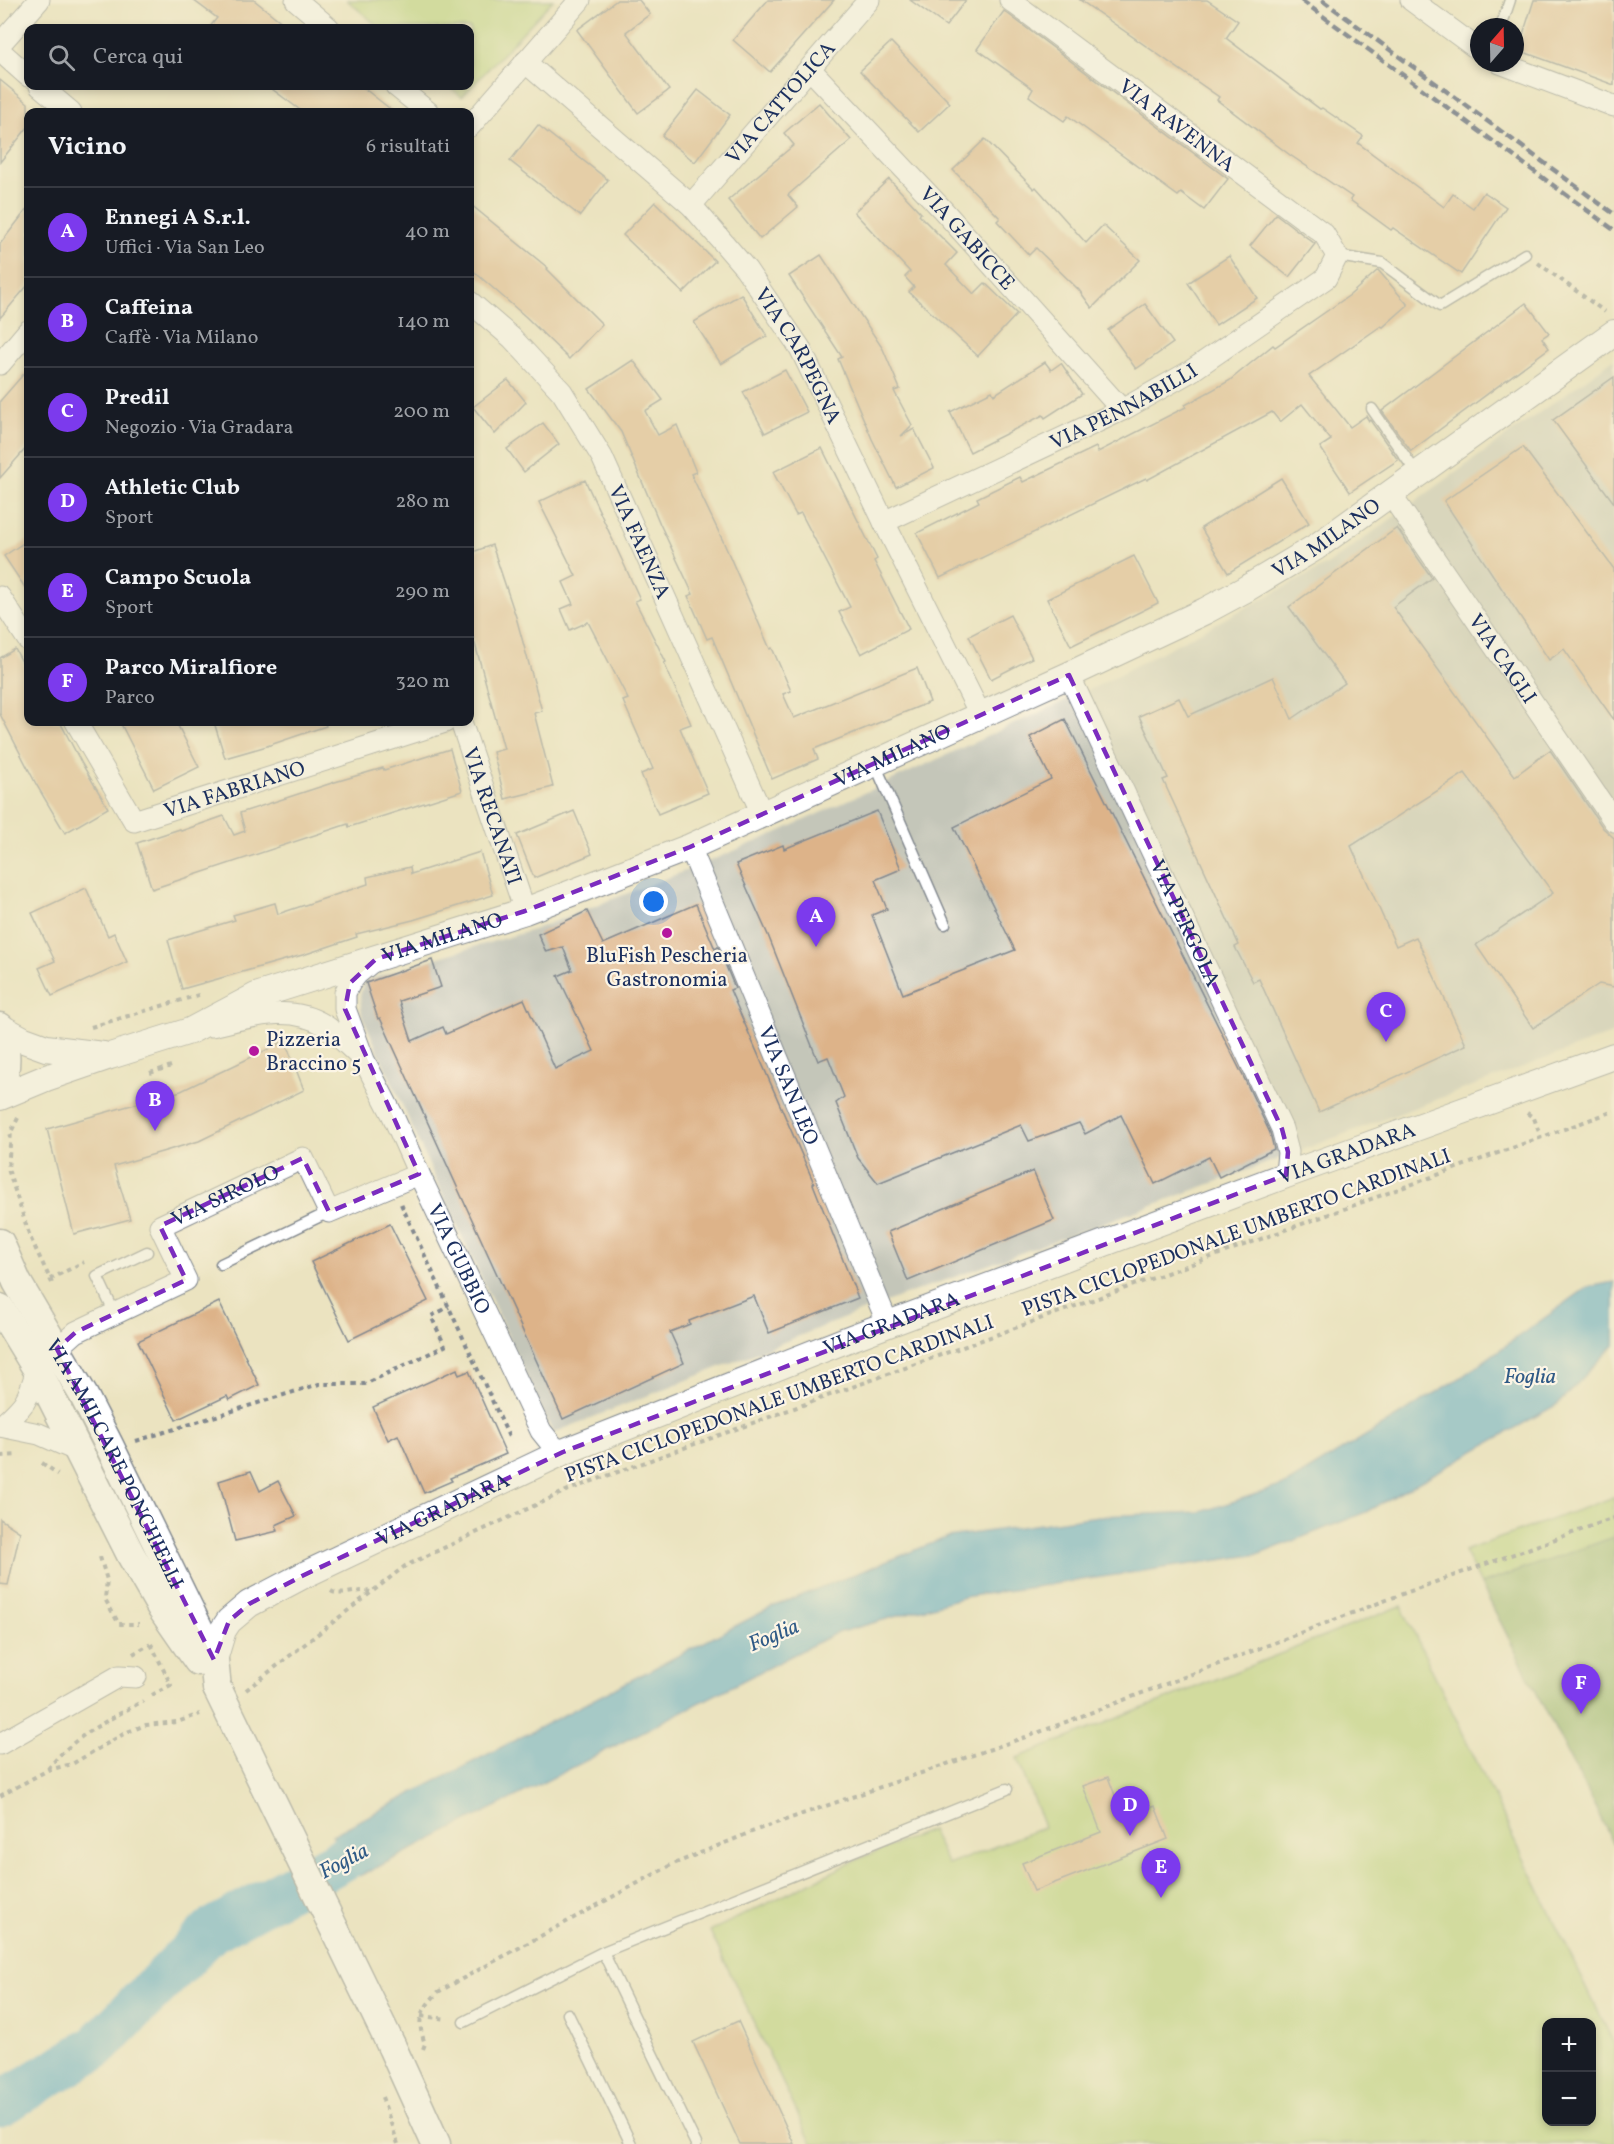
<!DOCTYPE html>
<html lang="it">
<head>
<meta charset="utf-8">
<style>
	:root { --surface:#171b24; --page:#20242c; --text:#f1f3f6; --muted:#9ea1a6; --line:#363941; --accent:#7c3aed }
	body { margin:0; font-family:Vollkorn,serif; background:var(--page); color:var(--text) }
	.controls { position:absolute; right:18px; bottom:18px; display:grid; overflow:hidden; border-radius:12px; box-shadow:0 3px 9px #0003 }
	.controls button { width:54px; height:54px; display:grid; place-items:center; padding:0; border:0; border-bottom:2px solid var(--line); background:var(--surface); color:var(--text); font:30px sans-serif }
	.compass { position:absolute; left:1470px; top:18px; width:54px; height:54px; border-radius:50%; background:var(--surface); box-shadow:0 3px 9px #0003; rotate:20deg }
	.you { position:absolute; left:654px; top:902px; width:21px; height:21px; margin:-15px; border:4px solid #fff; border-radius:50%; background:#1a73e8; box-shadow:0 0 0 9px #1a73e833 }
	.badge { display:grid; place-items:center; width:39px; height:39px; border-radius:50%; background:var(--accent); color:#fff; font-size:20px; font-weight:700 }
	.pin { position:absolute; translate:-50% -50px; filter:drop-shadow(0 2px 3px #0008) }
	.pin::after { content:''; position:absolute; top:32px; width:21px; height:18px; background:inherit; clip-path:polygon(0 0,100% 0,50% 100%) }
	.list { margin:0; padding:0; list-style:none }
	h2 { display:flex; justify-content:space-between; align-items:center; height:78px; margin:0; padding:0 24px; font-size:26px }
	h2 small { font-size:20px; font-weight:400; color:var(--muted) }
	.list li { display:grid; grid-template-columns:39px 1fr auto; gap:18px; align-items:center; box-sizing:border-box; height:90px; padding:0 24px; border-top:2px solid var(--line) }
	.list b { display:block; font-size:22px; white-space:nowrap }
	.list p { margin:0; font-size:20px; white-space:nowrap; color:var(--muted) }
	.list em { font-size:20px; font-style:normal; color:var(--muted) }
	.icon { flex:none; width:33px; height:33px; fill:none; stroke:currentColor; stroke-width:2; stroke-linecap:round; stroke-linejoin:round }
	.map { position:relative; flex:none; width:1614px; height:2144px; overflow:hidden }
	.search { position:absolute; background:var(--surface); box-shadow:0 3px 9px #0003; left:24px; top:24px; width:450px; height:66px; display:flex; align-items:center; gap:15px; box-sizing:border-box; padding:0 21px; border-radius:12px; color:var(--muted); font-size:22px }
	.panel { position:absolute; background:var(--surface); box-shadow:0 3px 9px #0003; left:24px; top:108px; width:450px; height:618px; border-radius:12px }
	.map>svg:first-child { display:block }
</style>
</head>
<body>
<div class="map">
<svg width="1614" height="2144" viewBox="0 0 1614 2144">
	<rect width="100%" height="100%" fill="#fcf5e5"/>
	<filter id="ink" filterUnits="userSpaceOnUse"><feTurbulence type="fractalNoise" baseFrequency=".0167" numOctaves="2"/><feDisplacementMap in="SourceGraphic" scale="12" xChannelSelector="R" yChannelSelector="G"/><feConvolveMatrix kernelMatrix="1 2 1 2 8 2 1 2 1" color-interpolation-filters="sRGB"/></filter>
	<filter id="wash" filterUnits="userSpaceOnUse"><feTurbulence type="fractalNoise" baseFrequency=".008" numOctaves="4" result="noise"/><feDisplacementMap in="SourceGraphic" scale="24" xChannelSelector="R" yChannelSelector="G"/><feGaussianBlur stdDeviation="1.35" result="paint"/><feColorMatrix in="noise" values="0 0 0 0 0 0 0 0 0 0 0 0 0 0 0 0 0 1.4 0 .05"/><feComposite in="paint" operator="in"/></filter>
	<g filter="url(#wash)">
		<rect width="100%" height="100%" fill="#ebe3c0"/>
		<polygon fill="#c4c6b9" points="1614,359 1614,1033 1232,1176 880,1304 553,1433 429,1165 362,1015 360,995 365,981 433,959 533,930 698,866 772,835 1097,686 1327,565"/>
		<g fill="#b3d076" stroke="#67806a" stroke-width="1.5" fill-rule="evenodd">
			<polygon points="347,0 553,0 462,97 448,86 470,86 470,28 380,28"/>
			<polygon points="1614,1497 1614,1844 1464,1551"/>
			<path d="M 1401,1606 L 1614,2044 L 1614,2144 L 812,2144 L 710,1931 L 863,1857 L 931,1830 L 948,1865 L 1044,1827 L 1017,1758 ZM 1546,2022 L 1592,2022 L 1592,2122 L 1546,2122 Z"/>
		</g>
		<polygon fill="#8eb267" stroke="#547062" stroke-width="1.5" points="1614,1537 1614,1844 1481,1584"/>
		<polygon fill="#53a9cf" stroke="#376c96" stroke-width="1.5" points="1614,1282 1614,1345 1558,1404 1366,1512 1260,1554 964,1597 834,1634 360,1876 332,1835 772,1607 948,1537 1098,1516 1201,1512 1287,1484 1460,1378 1588,1287"/>
		<g fill="none" stroke-linecap="round" stroke-linejoin="round">
			<polyline stroke="#53a9cf" stroke-width="45" points="0,2104 96,2047 211,1931 401,1827"/>
		</g>
		<g id="blocks">
			<g fill="#ddb389">
				<polygon points="193,0 254,0 289,28 209,28 217,18"/>
				<polygon points="617,0 639,0 650,14 626,32 669,90 638,113 577,30"/>
				<polygon points="768,0 834,0 770,72 733,40"/>
				<polygon points="910,0 966,0 946,26"/>
				<polygon points="1080,0 1207,0 1238,21 1226,38 1320,109 1322,108 1363,136 1358,143 1444,207 1453,194 1473,208 1484,192 1506,207 1461,274 1393,228 1391,230 1350,200 1352,197 1290,155 1217,100 1219,97"/>
				<polygon points="1534,0 1614,0 1614,85 1518,50"/>
				<polygon points="1004,11 1228,179 1204,210 1181,193 1178,196 1068,116 1064,121 1029,96 1033,89 977,49"/>
				<polygon points="891,42 950,103 919,132 860,71"/>
				<polygon points="0,80 28,103 28,127 0,162"/>
				<polygon points="268,86 361,86 394,112 303,112"/>
				<polygon points="698,90 730,115 695,162 662,136"/>
				<polygon points="819,103 851,140 788,195 798,207 760,239 728,200 794,145 784,133"/>
				<polygon points="538,125 608,180 580,216 510,161"/>
				<polygon points="985,139 1034,189 1036,187 1086,243 1103,225 1140,260 1092,308 1079,290 1036,248 1029,255 997,221 1000,218 953,170"/>
				<polygon points="889,179 921,213 919,215 957,253 946,265 974,294 985,283 1017,314 978,356 909,292 914,287 905,277 910,272 854,212"/>
				<polygon points="655,202 715,261 683,293 623,235"/>
				<polygon points="470,204 548,268 547,269 602,324 569,359 526,317 470,268"/>
				<polygon points="28,208 28,285 0,318 0,244"/>
				<polygon points="1276,214 1315,244 1289,277 1250,246"/>
				<polygon points="821,255 883,349 900,389 894,391 912,425 901,436 914,429 934,468 896,487 872,439 838,359 842,357 789,276"/>
				<polygon points="1229,256 1257,298 1216,325 1188,283"/>
				<polygon points="1378,270 1408,305 1383,327 1381,326 1309,376 1350,427 1366,416 1369,421 1370,420 1398,460 1350,492 1320,447 1331,440 1302,404 1280,422 1272,412 1147,480 1146,478 940,578 917,533 979,502 977,498 1020,477 1023,482 1096,447 1098,452 1186,407 1185,405 1229,381 1273,345 1275,347 1350,295"/>
				<polygon points="741,294 767,336 721,364 694,322"/>
				<polygon points="1526,303 1549,333 1542,338 1549,348 1411,451 1382,411"/>
				<polygon points="1145,304 1173,343 1136,369 1108,330"/>
				<polygon points="633,360 663,400 645,411 658,435 677,425 696,472 691,474 723,541 770,649 772,648 791,691 783,694 794,718 917,668 930,702 814,749 818,759 772,779 712,637 707,639 688,596 693,594 660,524 621,432 589,389"/>
				<polygon points="1045,362 1051,370 1061,363 1082,394 1045,418 1043,415 970,452 950,412 992,391 994,395"/>
				<polygon points="28,369 28,446 0,478 0,401"/>
				<polygon points="785,370 807,412 765,433 743,392"/>
				<polygon points="1614,377 1614,503 1553,420"/>
				<polygon points="508,380 526,402 495,434 473,407"/>
				<polygon points="543,423 559,444 524,472 507,449"/>
				<polygon points="1523,447 1614,569 1614,720 1564,649 1549,660 1444,501"/>
				<polygon points="822,448 877,559 874,561 909,629 861,654 839,612 850,607 801,513 796,515 773,472"/>
				<polygon points="1281,478 1309,523 1228,573 1201,528"/>
				<polygon points="585,480 640,599 635,601 666,662 664,663 691,724 680,728 708,793 658,814 641,774 653,769 623,701 628,699 588,622 570,630 561,609 573,604 563,582 576,576 539,502"/>
				<polygon points="1397,528 1432,578 1393,607 1515,776 1550,750 1603,828 1614,838 1614,987 1599,984 1533,1028 1476,945 1553,893 1465,773 1351,846 1396,946 1416,937 1466,1045 1319,1112 1259,979 1253,982 1235,947 1239,945 1163,780 1168,778 1139,716 1179,698 1188,716 1273,677 1292,719 1345,683 1289,607"/>
				<polygon points="28,540 28,592 4,556"/>
				<polygon points="492,545 516,617 542,711 534,713 553,787 505,799 493,752 504,749 470,626 470,553"/>
				<polygon points="1134,556 1158,603 1071,646 1047,599"/>
				<polygon points="1010,615 1032,658 991,679 969,636"/>
				<polygon points="15,649 28,673 28,722 60,722 82,764 108,808 65,833 36,784 0,714 0,658"/>
				<polygon points="1065,719 1245,1080 1270,1133 1274,1149 1219,1177 1209,1157 1155,1184 1121,1115 1085,1134 1079,1123 1029,1141 1021,1125 878,1183 858,1158 836,1103 844,1097 828,1057 818,1061 768,935 736,864 783,845 784,849 877,811 901,869 875,880 887,909 872,915 903,994 1015,950 954,827 1051,779 1030,737"/>
				<polygon points="120,722 176,722 199,767 154,789"/>
				<polygon points="214,722 325,722 326,726 267,746 225,758"/>
				<polygon points="450,749 462,791 349,827 348,824 152,889 137,843 180,829 181,831 224,816 234,835 245,831 240,813 335,782 383,768 384,770"/>
				<polygon points="574,811 592,854 534,878 517,835"/>
				<polygon points="480,852 493,895 413,920 356,934 357,937 306,954 182,989 168,940 235,920 233,915 275,903 278,914 368,884 367,877 410,867 411,874"/>
				<polygon points="86,888 108,936 114,933 127,962 52,996 39,968 55,961 32,913"/>
				<polygon points="696,904 715,949 718,947 735,988 730,990 814,1183 813,1184 858,1298 769,1333 754,1296 689,1321 690,1324 670,1332 684,1363 563,1419 380,1018 378,1019 366,983 432,960 441,987 399,1001 412,1041 443,1027 446,1034 524,999 555,1069 594,1051 558,976 572,970 563,947 546,952 538,934 587,911 603,944"/>
				<polygon points="285,1041 304,1090 199,1141 114,1166 130,1219 74,1234 47,1129 181,1091"/>
				<polygon points="1033,1171 1054,1220 908,1281 888,1232"/>
				<polygon points="390,1224 428,1301 349,1340 311,1262"/>
				<polygon points="219,1302 259,1385 229,1400 227,1396 176,1420 138,1341"/>
				<polygon points="457,1369 459,1375 469,1371 506,1454 450,1478 452,1481 424,1493 398,1435 388,1440 373,1407"/>
				<polygon points="251,1471 260,1491 278,1481 296,1516 276,1525 278,1531 235,1541 219,1481"/>
				<polygon points="0,1519 20,1532 8,1585 0,1584"/>
				<polygon points="1108,1777 1124,1819 1155,1806 1168,1839 1034,1891 1022,1863 1101,1832 1083,1786"/>
				<polygon points="738,2021 794,2144 740,2144 693,2042"/>
			</g>
		</g>
	</g>
	<g filter="url(#ink)">
		<use href="#blocks" fill-opacity="0" stroke="#83898f" stroke-width="1.5"/>
		<g fill="none" stroke-linecap="round" stroke-linejoin="round">
			<defs>
				<g id="service">
					<polyline points="1501,27 1510,0"/>
					<polyline points="1337,256 1382,263 1440,306 1525,254"/>
					<polyline points="1372,409 1418,475"/>
					<polyline points="875,764 945,924"/>
					<polyline points="221,1264 329,1212"/>
					<polyline points="115,1314 97,1276 147,1252"/>
					<polyline points="603,1952 696,2144"/>
					<polyline points="568,2014 631,2144"/>
					<polyline points="464,2022 603,1952 1007,1789"/>
				</g>
				<g id="minor">
					<polyline points="296,0 329,28"/>
					<polyline points="1411,0 1479,50"/>
					<polyline points="0,44 39,0"/>
					<polyline points="0,51 28,76"/>
					<path id="s1" d="M 525,62 L 691,205 L 746,269 L 800,348 L 884,522 L 981,716"/>
					<polyline points="1500,63 1614,106"/>
					<path id="s2" d="M 810,69 L 941,208 L 1122,410"/>
					<polyline points="40,86 71,112"/>
					<polyline points="396,86 428,112"/>
					<polyline points="470,126 580,0"/>
					<path id="s3" d="M 691,205 L 869,0"/>
					<path id="s4" d="M 470,302 L 512,338 L 562,392 L 602,457 L 763,816"/>
					<polyline points="0,364 28,331"/>
					<path id="s5" d="M 1391,495 L 1614,821"/>
					<path id="s6" d="M 884,522 L 1122,410 L 1191,371 L 1326,278 L 1337,256 L 1324,234 L 1010,0"/>
					<polyline points="0,597 28,640"/>
					<path id="s7" d="M 1069,675 L 1282,1129 L 1288,1152 L 1286,1175"/>
					<path id="s8" d="M 76,722 L 134,821 L 445,722"/>
					<path id="s9" d="M 461,722 L 525,911"/>
					<path id="s10" d="M 690,847 L 888,1324"/>
					<path id="s11" d="M 373,961 L 357,974 L 350,983 L 345,993 L 345,1009 L 364,1060 L 393,1116 L 419,1174 L 541,1431 L 553,1446 L 563,1452"/>
					<path d="M 211,1026 C 248,1018 289,1003 324,1025 C 337,1033 350,1048 362,1058"/>
					<path id="s12" d="M 57,1349 L 76,1332 L 186,1280 L 160,1226 L 303,1158 L 329,1212 L 419,1174"/>
					<polyline points="0,1426 39,1434 80,1452"/>
					<path d="M 1,1426 C 25,1405 28,1401 37,1369"/>
					<polyline points="0,1744 119,1676 136,1677"/>
				</g>
				<g id="tertiary">
					<polyline points="0,1027 24,1040 46,1048 103,1055"/>
					<path id="s13" d="M 0,1097 L 46,1078 L 110,1056 L 190,1031 L 256,996 L 525,911 L 690,847 L 1069,675 L 1205,611 L 1244,590 L 1316,547 L 1614,333"/>
					<path id="s14" d="M 214,1660 L 223,1630 L 229,1621 L 249,1604 L 302,1576 L 563,1452 L 851,1338 L 1286,1175 L 1614,1056"/>
				</g>
				<g id="secondary">
					<path d="M 0,1027 C 7,1048 8,1067 0,1088"/>
					<path id="s15" d="M 0,1243 L 17,1282 L 84,1396 L 109,1445 L 214,1660 L 217,1688"/>
					<polyline points="0,1308 37,1369 131,1555 162,1609 198,1661"/>
					<polyline points="391,2045 436,2144"/>
				</g>
			</defs>
			<use href="#service" stroke="#83898f" stroke-width="13"/>
			<use href="#minor" stroke="#83898f" stroke-width="23"/>
			<use href="#tertiary" stroke="#83898f" stroke-width="28"/>
			<use href="#secondary" stroke="#83898f" stroke-width="31"/>
			<g stroke="#83898f" stroke-width="4" stroke-dasharray="4.5 4.5" stroke-linecap="butt">
				<polyline points="1538,263 1605,312"/>
				<polyline points="91,1027 202,994"/>
				<polyline points="150,1073 171,1066"/>
				<polyline points="1527,1113 1534,1118 1541,1138"/>
				<polyline points="18,1118 11,1132 8,1169 30,1237 52,1283"/>
				<polyline points="401,1204 509,1437"/>
				<polyline points="50,1279 84,1262"/>
				<polyline points="136,1441 319,1384 365,1384 445,1346 431,1316 449,1307"/>
				<polyline points="1,1456 18,1455"/>
				<polyline points="42,1463 58,1474"/>
				<polyline points="100,1557 107,1580 105,1599 119,1624 139,1624"/>
				<path d="M 331,1591 C 342,1598 357,1588 370,1592"/>
				<polyline points="151,1644 171,1685 152,1695"/>
				<polyline points="133,1654 150,1644"/>
				<polyline points="246,1690 405,1566 568,1490 1614,1111"/>
				<path d="M 48,1769 C 73,1736 107,1721 143,1701"/>
				<polyline points="0,1796 48,1770 72,1764 127,1732 146,1725 177,1722 200,1714"/>
				<polyline points="421,2016 447,2019"/>
				<path d="M 423,2049 L 425,2044 C 416,2018 420,2012 438,1992 L 671,1865 L 759,1829 L 1037,1733 L 1405,1593 L 1614,1518"/>
				<polyline points="382,2097 398,2144"/>
			</g>
			<use href="#service" stroke="#fff" stroke-width="10"/>
			<use href="#minor" stroke="#fff" stroke-width="21"/>
			<use href="#tertiary" stroke="#fff" stroke-width="26"/>
			<use href="#secondary" stroke="#fff" stroke-width="28"/>
			<g stroke="#1b2f5e" stroke-width="4.5" stroke-dasharray="9 4.5" stroke-linecap="butt">
				<polyline points="1301,0 1614,230"/>
				<polyline points="1322,0 1614,214"/>
			</g>
			<defs>
				<polyline id="secondary-bridge" points="217,1688 391,2045"/>
			</defs>
			<use href="#secondary-bridge" stroke="#83898f" stroke-width="31" stroke-linecap="butt"/>
			<use href="#secondary-bridge" stroke="#fff" stroke-width="28"/>
		</g>
	</g>
	<path d="M0 0H1614V2144H0ZM 1069,675 L 1282,1129 L 1288,1152 L 1286,1175 L 563,1452 L 302,1576 L 249,1604 L 229,1621 L 214,1660 L 57,1349 L 76,1332 L 186,1280 L 160,1226 L 303,1158 L 329,1212 L 419,1174 L 345,1009 L 350,983 L 376,959 L 525,911 L 690,847 Z" fill="#ebe3c0" fill-opacity=".55" fill-rule="evenodd"/>
	<path fill="none" stroke="#7b2cbf" stroke-width="4.5" stroke-dasharray="12 8" stroke-linejoin="round" d="M 1069,675 L 1282,1129 L 1288,1152 L 1286,1175 L 563,1452 L 302,1576 L 249,1604 L 229,1621 L 214,1660 L 57,1349 L 76,1332 L 186,1280 L 160,1226 L 303,1158 L 329,1212 L 419,1174 L 345,1009 L 350,983 L 376,959 L 525,911 L 690,847 Z"/>
	<g fill="#b5179e" stroke="#fcf5e5" stroke-width="2">
		<circle cx="667" cy="933" r="6"/>
		<circle cx="254" cy="1051" r="6"/>
	</g>
	<g text-anchor="middle" stroke-width="4.5" stroke-linejoin="round" paint-order="stroke">
		<g font-size="21" fill="#1b2f5e" stroke="#fcf5e5">
			<text dy="7" stroke="none"><textPath href="#s3" startOffset="136">VIA CATTOLICA</textPath></text>
			<text transform="translate(1177 125) rotate(37)" y="7">VIA RAVENNA</text>
			<text dy="7" stroke="none"><textPath href="#s2" startOffset="231">VIA GABICCE</textPath></text>
			<text dy="7" stroke="none"><textPath href="#s1" startOffset="405">VIA CARPEGNA</textPath></text>
			<text dy="7" stroke="none"><textPath href="#s6" startOffset="266">VIA PENNABILLI</textPath></text>
			<text dy="7" stroke="none"><textPath href="#s13" startOffset="1443">VIA MILANO</textPath></text>
			<text dy="7" stroke="none"><textPath href="#s4" startOffset="298">VIA FAENZA</textPath></text>
			<text dy="7" stroke="none"><textPath href="#s5" startOffset="198">VIA CAGLI</textPath></text>
			<text dy="7" stroke="none"><textPath href="#s13" startOffset="957">VIA MILANO</textPath></text>
			<text dy="7" stroke="none"><textPath href="#s8" startOffset="220">VIA FABRIANO</textPath></text>
			<text dy="7" stroke="none"><textPath href="#s9" startOffset="99">VIA RECANATI</textPath></text>
			<text dy="7" stroke="none"><textPath href="#s7" startOffset="274">VIA PERGOLA</textPath></text>
			<text dy="7" stroke="none"><textPath href="#s13" startOffset="471">VIA MILANO</textPath></text>
			<text dy="7" stroke="none"><textPath href="#s10" startOffset="258">VIA SAN LEO</textPath></text>
			<text dy="7" stroke="none"><textPath href="#s14" startOffset="1256">VIA GRADARA</textPath></text>
			<text dy="7" stroke="none"><textPath href="#s12" startOffset="279">VIA SIROLO</textPath></text>
			<text transform="translate(1236 1232) rotate(-20)" y="7">PISTA CICLOPEDONALE UMBERTO CARDINALI</text>
			<text dy="7" stroke="none"><textPath href="#s11" startOffset="334">VIA GUBBIO</textPath></text>
			<text dy="7" stroke="none"><textPath href="#s14" startOffset="770">VIA GRADARA</textPath></text>
			<text transform="translate(779 1398) rotate(-20)" y="7">PISTA CICLOPEDONALE UMBERTO CARDINALI</text>
			<text dy="7" stroke="none"><textPath href="#s15" startOffset="249">VIA AMILCARE PONCHIELLI</textPath></text>
			<text dy="7" stroke="none"><textPath href="#s14" startOffset="284">VIA GRADARA</textPath></text>
		</g>
		<g font-size="21" fill="#1b2f5e" stroke="#fcf5e5">
			<text x="667" y="962">BluFish Pescheria<tspan x="667" dy="24">Gastronomia</tspan></text>
			<text x="266" y="1046" text-anchor="start">Pizzeria<tspan x="266" dy="24">Braccino 5</tspan></text>
		</g>
		<g font-size="22" font-style="italic" fill="#2f5a86" stroke="#fcf5e5">
			<text x="1530" y="1383">Foglia</text>
			<text transform="translate(773 1634) rotate(-23)" y="8">Foglia</text>
			<text transform="translate(343 1860) rotate(-28)" y="8">Foglia</text>
		</g>
	</g>
</svg>
<div class="controls">
<button>+</button>
<button>−</button>
</div>
<svg class="compass" viewBox="-18 -18 36 36"><path d="M0-13l5 13h-10z" fill="#e53935"/><path d="M0 13l5-13h-10z" fill="#9ea1a6"/></svg>
<div class="you"></div>
<div class="pin badge" style="left:816px;top:947px">A</div>
<div class="pin badge" style="left:155px;top:1131px">B</div>
<div class="pin badge" style="left:1386px;top:1042px">C</div>
<div class="pin badge" style="left:1130px;top:1836px">D</div>
<div class="pin badge" style="left:1161px;top:1898px">E</div>
<div class="pin badge" style="left:1581px;top:1714px">F</div>
<div class="search"><svg class="icon" aria-label="search" viewBox="0 0 24 24"><circle cx="10" cy="10" r="6"/><path d="M15 15l6 6"/></svg>Cerca qui</div>
<section class="panel">
<h2>Vicino<small>6 risultati</small></h2>
<ul class="list">
<li><span class="badge">A</span><div><b>Ennegi A S.r.l.</b><p>Uffici · Via San Leo</p></div><em>40 m</em></li>
<li><span class="badge">B</span><div><b>Caffeina</b><p>Caffè · Via Milano</p></div><em>140 m</em></li>
<li><span class="badge">C</span><div><b>Predil</b><p>Negozio · Via Gradara</p></div><em>200 m</em></li>
<li><span class="badge">D</span><div><b>Athletic Club</b><p>Sport</p></div><em>280 m</em></li>
<li><span class="badge">E</span><div><b>Campo Scuola</b><p>Sport</p></div><em>290 m</em></li>
<li><span class="badge">F</span><div><b>Parco Miralfiore</b><p>Parco</p></div><em>320 m</em></li>
</ul>
</section>
</div>
</body>
</html>
